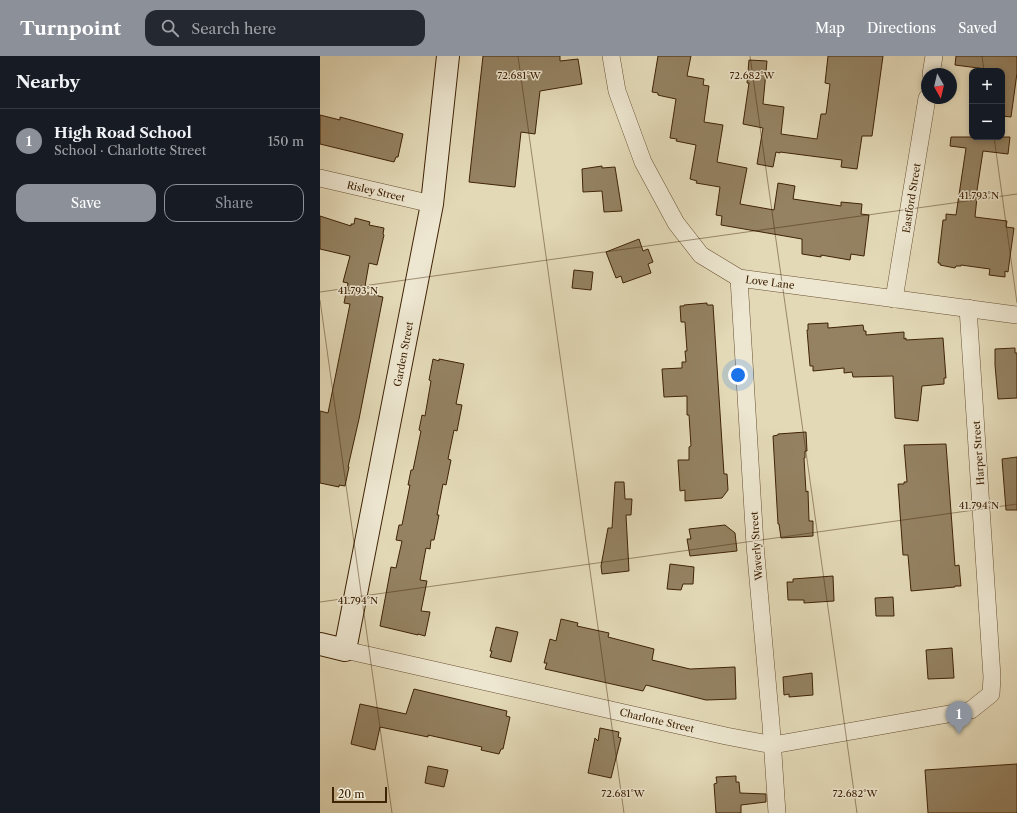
<!DOCTYPE html>
<html lang="en">
<head>
<meta charset="utf-8">
<style>
	:root { --surface:#171b24; --page:#242831; --text:#f1f3f6; --muted:#9ea1a6; --line:#363941; --accent:#8c9099 }
	body { margin:0; font-family:"Libre Caslon Text",serif; background:var(--page); color:var(--text) }
	.controls { position:absolute; right:12px; top:12px; display:grid; overflow:hidden; border-radius:8px; box-shadow:0 2px 6px #0003 }
	.controls button { width:36px; height:36px; display:grid; place-items:center; padding:0; border:0; border-bottom:1px solid var(--line); background:var(--surface); color:var(--text); font:20px sans-serif }
	.compass { position:absolute; left:601px; top:12px; width:36px; height:36px; border-radius:50%; background:var(--surface); box-shadow:0 2px 6px #0003; rotate:172deg }
	.scale { position:absolute; left:12px; bottom:10px; width:55px; box-sizing:border-box; padding-left:4px; border:2px solid #3f2305; border-top:0; font-size:11px; line-height:14px; white-space:nowrap; color:#3f2305; -webkit-text-stroke:3px #ede6d0; paint-order:stroke }
	.you { position:absolute; left:418px; top:319px; width:14px; height:14px; margin:-10px; border:3px solid #fff; border-radius:50%; background:#1a73e8; box-shadow:0 0 0 6px #1a73e833 }
	.badge { display:grid; place-items:center; width:26px; height:26px; border-radius:50%; background:var(--accent); color:#fff; font-size:13px; font-weight:700 }
	.pin { position:absolute; translate:-50% -33px; filter:drop-shadow(0 1px 2px #0008) }
	.pin::after { content:''; position:absolute; top:21px; width:14px; height:12px; background:inherit; clip-path:polygon(0 0,100% 0,50% 100%) }
	.list { margin:0; padding:0; list-style:none }
	h2 { display:flex; justify-content:space-between; align-items:center; height:52px; margin:0; padding:0 16px; font-size:17px }
	h2 small { font-size:13px; font-weight:400; color:var(--muted) }
	.list li { display:grid; grid-template-columns:26px 1fr auto; gap:12px; align-items:center; box-sizing:border-box; height:64px; padding:0 16px; border-top:1px solid var(--line) }
	.list b { display:block; font-size:15px; white-space:nowrap }
	.list p { margin:0; font-size:13px; white-space:nowrap; color:var(--muted) }
	.list em { font-size:13px; font-style:normal; color:var(--muted) }
	.actions { display:flex; gap:8px; padding:12px 16px }
	.actions a { flex:1; padding:9px 0; border:1px solid var(--accent); border-radius:12px; text-align:center; font-size:14px; color:var(--accent) }
	.actions .main { background:var(--accent); color:#fff }
	.icon { flex:none; width:22px; height:22px; fill:none; stroke:currentColor; stroke-width:2; stroke-linecap:round; stroke-linejoin:round }
	.map { position:relative; flex:none; width:697px; height:757px; overflow:hidden }
	header { display:flex; align-items:center; gap:24px; box-sizing:border-box; height:56px; padding:0 20px; background:var(--accent); color:#fff }
	header strong { font-size:19px }
	nav { display:flex; gap:22px; margin-inline-start:auto; font-size:14px }
	.search { width:280px; height:36px; background:var(--page); display:flex; align-items:center; gap:10px; box-sizing:border-box; padding:0 14px; border-radius:12px; color:var(--muted); font-size:15px }
	main { display:flex }
	aside { flex:1; background:var(--surface) }
	.map>svg:first-child { display:block }
</style>
</head>
<body>
<header>
<strong>Turnpoint</strong>
<div class="search"><svg class="icon" aria-label="search" viewBox="0 0 24 24"><circle cx="10" cy="10" r="6"/><path d="M15 15l6 6"/></svg>Search here</div>
<nav><a>Map</a><a>Directions</a><a>Saved</a></nav>
</header>
<main>
<aside>
<h2>Nearby<small></small></h2>
<ul class="list">
<li><span class="badge">1</span><div><b>High Road School</b><p>School · Charlotte Street</p></div><em>150 m</em></li>
</ul>
<div class="actions"><a class="main">Save</a><a>Share</a></div>
</aside>
<div class="map">
<svg width="697" height="757" viewBox="0 0 697 757">
	<rect width="100%" height="100%" fill="#e3d9b7"/>
	<filter id="stains"><feTurbulence type="fractalNoise" baseFrequency=".005" numOctaves="4"/><feColorMatrix values="0 0 0 0 .2 0 0 0 0 .09 0 0 0 0 .02 0 0 0 .5 -.17"/></filter>
	<radialGradient id="worn" r=".72"><stop offset=".6" stop-color="#630" stop-opacity="0"/><stop offset="1" stop-color="#630" stop-opacity=".3"/></radialGradient>
	<g fill="#948262" stroke="#3f2305">
		<polygon points="163,0 240,0 240,5 258,3 262,28 220,35 215,78 201,76 195,131 149,126"/>
		<polygon points="338,0 371,0 367,20 384,23 383,29 389,30 384,66 403,69 397,106 427,112 420,148 454,154 458,127 475,130 473,143 521,150 521,146 542,148 541,158 549,159 544,200 531,198 530,204 501,199 501,201 482,198 482,183 401,169 402,160 396,159 400,131 376,127 377,125 370,123 376,89 356,85 357,83 350,82 356,43 342,40 338,39 338,37 332,36"/>
		<polygon points="508,0 563,0 552,80 542,80 537,113 521,111 522,104 460,96 460,97 456,96 453,111 437,108 443,72 423,68 429,27 427,27 429,4 447,5 443,48 464,51 461,78 497,83 501,58 506,58 510,28 505,27"/>
		<polygon points="636,0 697,0 697,17 691,61 682,60 682,15 635,9"/>
		<polygon points="0,59 20,64 20,61 83,78 78,101 76,101 74,106 0,88"/>
		<polygon points="631,81 690,81 688,98 663,95 656,141 657,141 655,161 687,165 686,171 694,172 688,216 685,215 685,221 669,219 670,213 641,209 641,210 636,210 635,212 620,209 620,207 618,207 623,164 626,164 626,158 636,159 646,92 630,90"/>
		<polygon points="282,110 282,112 295,111 302,155 284,156 282,135 263,136 262,113"/>
		<polygon points="0,160 31,170 31,168 34,168 35,162 50,166 49,169 64,172 63,178 64,179 57,209 49,207 44,236 58,239 58,240 63,241 39,363 28,411 29,411 25,430 19,429 19,431 0,427 0,355 8,357 30,248 24,247 28,227 23,226 30,200 0,193"/>
		<polygon points="319,183 323,195 328,193 333,206 328,208 331,217 303,227 301,220 296,222 286,196"/>
		<polygon points="254,214 273,216 271,234 252,232"/>
		<polygon points="387,247 387,249 393,249 404,418 407,418 408,434 402,442 365,445 365,434 360,435 358,404 369,404 369,391 371,390 369,359 367,359 367,340 344,341 342,313 362,312 362,306 366,306 365,295 367,295 365,266 361,266 360,250 364,250 364,249"/>
		<polygon points="508,267 508,272 543,269 544,275 546,275 546,279 584,276 584,283 586,282 586,284 623,282 626,322 624,322 624,328 602,330 598,365 575,362 573,320 533,321 532,316 524,317 524,312 493,315 493,310 490,310 487,274 488,274 488,268"/>
		<polygon points="695,292 695,297 697,297 697,342 678,343 675,309 675,293"/>
		<polygon points="113,303 119,305 119,303 144,308 136,348 142,349 137,375 134,374 128,403 131,404 126,429 123,428 117,459 119,459 114,484 111,484 110,493 106,492 100,524 107,525 101,555 110,556 105,580 98,578 98,579 60,570 71,511 76,512 82,485 76,484 79,469 82,469 90,429 88,429 91,414 93,414 101,375 99,374 102,359 105,360 111,325 109,324"/>
		<polygon points="486,376 487,395 485,395 485,402 484,402 486,436 488,435 489,465 493,465 493,480 461,482 459,468 458,468 453,380 458,379 458,378"/>
		<polygon points="626,388 635,510 639,509 641,530 635,530 635,531 591,535 588,499 583,499 578,428 584,428 584,426 587,426 584,389"/>
		<polygon points="697,401 697,454 686,454 682,403"/>
		<polygon points="295,426 304,426 305,443 312,443 311,459 306,459 309,515 282,518 281,510 288,472 292,472"/>
		<polygon points="405,469 415,477 417,495 370,500 367,483 371,483 369,473"/>
		<polygon points="350,508 374,511 373,528 363,528 361,534 347,533"/>
		<polygon points="513,520 514,545 484,547 484,544 468,544 467,526 473,526 473,523"/>
		<polygon points="573,541 574,560 556,560 555,542"/>
		<polygon points="241,563 258,567 257,570 289,577 288,581 334,593 332,604 370,613 415,611 416,643 386,644 326,629 323,635 225,613 227,607 224,607 230,583 236,585"/>
		<polygon points="176,571 198,576 191,606 170,601 172,595 170,595"/>
		<polygon points="632,592 634,622 608,623 606,594"/>
		<polygon points="492,617 493,639 469,641 469,638 464,639 463,621"/>
		<polygon points="94,633 187,655 186,660 190,661 183,693 181,693 179,698 161,694 162,691 108,679 108,681 60,671 55,694 31,688 40,648 86,658"/>
		<polygon points="280,672 299,676 298,681 301,682 291,722 268,717 275,682 278,685"/>
		<polygon points="697,708 697,757 608,757 605,714"/>
		<polygon points="108,710 128,714 124,731 105,727"/>
		<polygon points="416,720 416,726 419,726 420,737 446,738 446,746 421,749 421,757 396,757 394,728 397,727 396,721"/>
	</g>
	<g fill="none" stroke-linecap="round" stroke-linejoin="round">
		<defs>
			<g id="street">
				<polyline points="291,0 297,35 323,106 356,167 381,199 419,222 697,259"/>
				<polyline points="611,18 614,0"/>
				<polyline points="0,122 112,148"/>
				<polyline points="419,222 435,489 451,668 457,757"/>
				<polyline points="574,243 607,42"/>
				<polyline points="25,594 406,680 453,689 651,654 671,638 672,621 648,252"/>
			</g>
			<polyline id="secondary" points="0,588 25,594 112,148 128,0"/>
		</defs>
		<use href="#street" stroke="#685032" stroke-width="18"/>
		<use href="#secondary" stroke="#3f2305" stroke-width="24"/>
		<use href="#street" stroke="#ede6d0" stroke-width="17"/>
		<use href="#secondary" stroke="#ede6d0" stroke-width="22"/>
	</g>
	<path fill="none" stroke="#3f2305" stroke-width="1" stroke-opacity="0.45" d="M 198,0 L 304,757M 430,0 L 537,757M 662,0 L 664,15M 674,81 L 697,247M 0,236 L 697,138M 0,244 L 72,757M 0,546 L 697,448"/>
	<g text-anchor="middle" stroke-width="3" stroke-linejoin="round" paint-order="stroke">
		<g font-size="10" fill="#3f2305" stroke="#ede6d0">
			<text transform="translate(56 135) rotate(13)" y="4">Risley Street</text>
			<text transform="translate(591 142) rotate(-81)" y="4">Eastford Street</text>
			<text transform="translate(450 226) rotate(7)" y="4">Love Lane</text>
			<text transform="translate(83 298) rotate(-79)" y="4">Garden Street</text>
			<text transform="translate(658 397) rotate(-94)" y="4">Harper Street</text>
			<text transform="translate(436 490) rotate(-94)" y="4">Waverly Street</text>
			<text transform="translate(337 664) rotate(13)" y="4">Charlotte Street</text>
		</g>
	</g>
	<g font-size="10" text-anchor="middle" fill="#3f2305" stroke="#ede6d0" stroke-width="3" stroke-linejoin="round" paint-order="stroke">
		<text x="199" y="23">72.681°W</text>
		<text x="432" y="23">72.682°W</text>
		<text x="659" y="143">41.793°N</text>
		<text x="38" y="238">41.793°N</text>
		<text x="659" y="453">41.794°N</text>
		<text x="38" y="548">41.794°N</text>
		<text x="303" y="741">72.681°W</text>
		<text x="535" y="741">72.682°W</text>
	</g>
	<rect width="100%" height="100%" filter="url(#stains)"/>
	<rect width="100%" height="100%" fill="url(#worn)"/>
</svg>
<div class="controls">
<button>+</button>
<button>−</button>
</div>
<svg class="compass" viewBox="-18 -18 36 36"><path d="M0-13l5 13h-10z" fill="#e53935"/><path d="M0 13l5-13h-10z" fill="#9ea1a6"/></svg>
<div class="scale">20 m</div>
<div class="you"></div>
<div class="pin badge" style="left:639px;top:678px">1</div>
</div>
</main>
</body>
</html>
